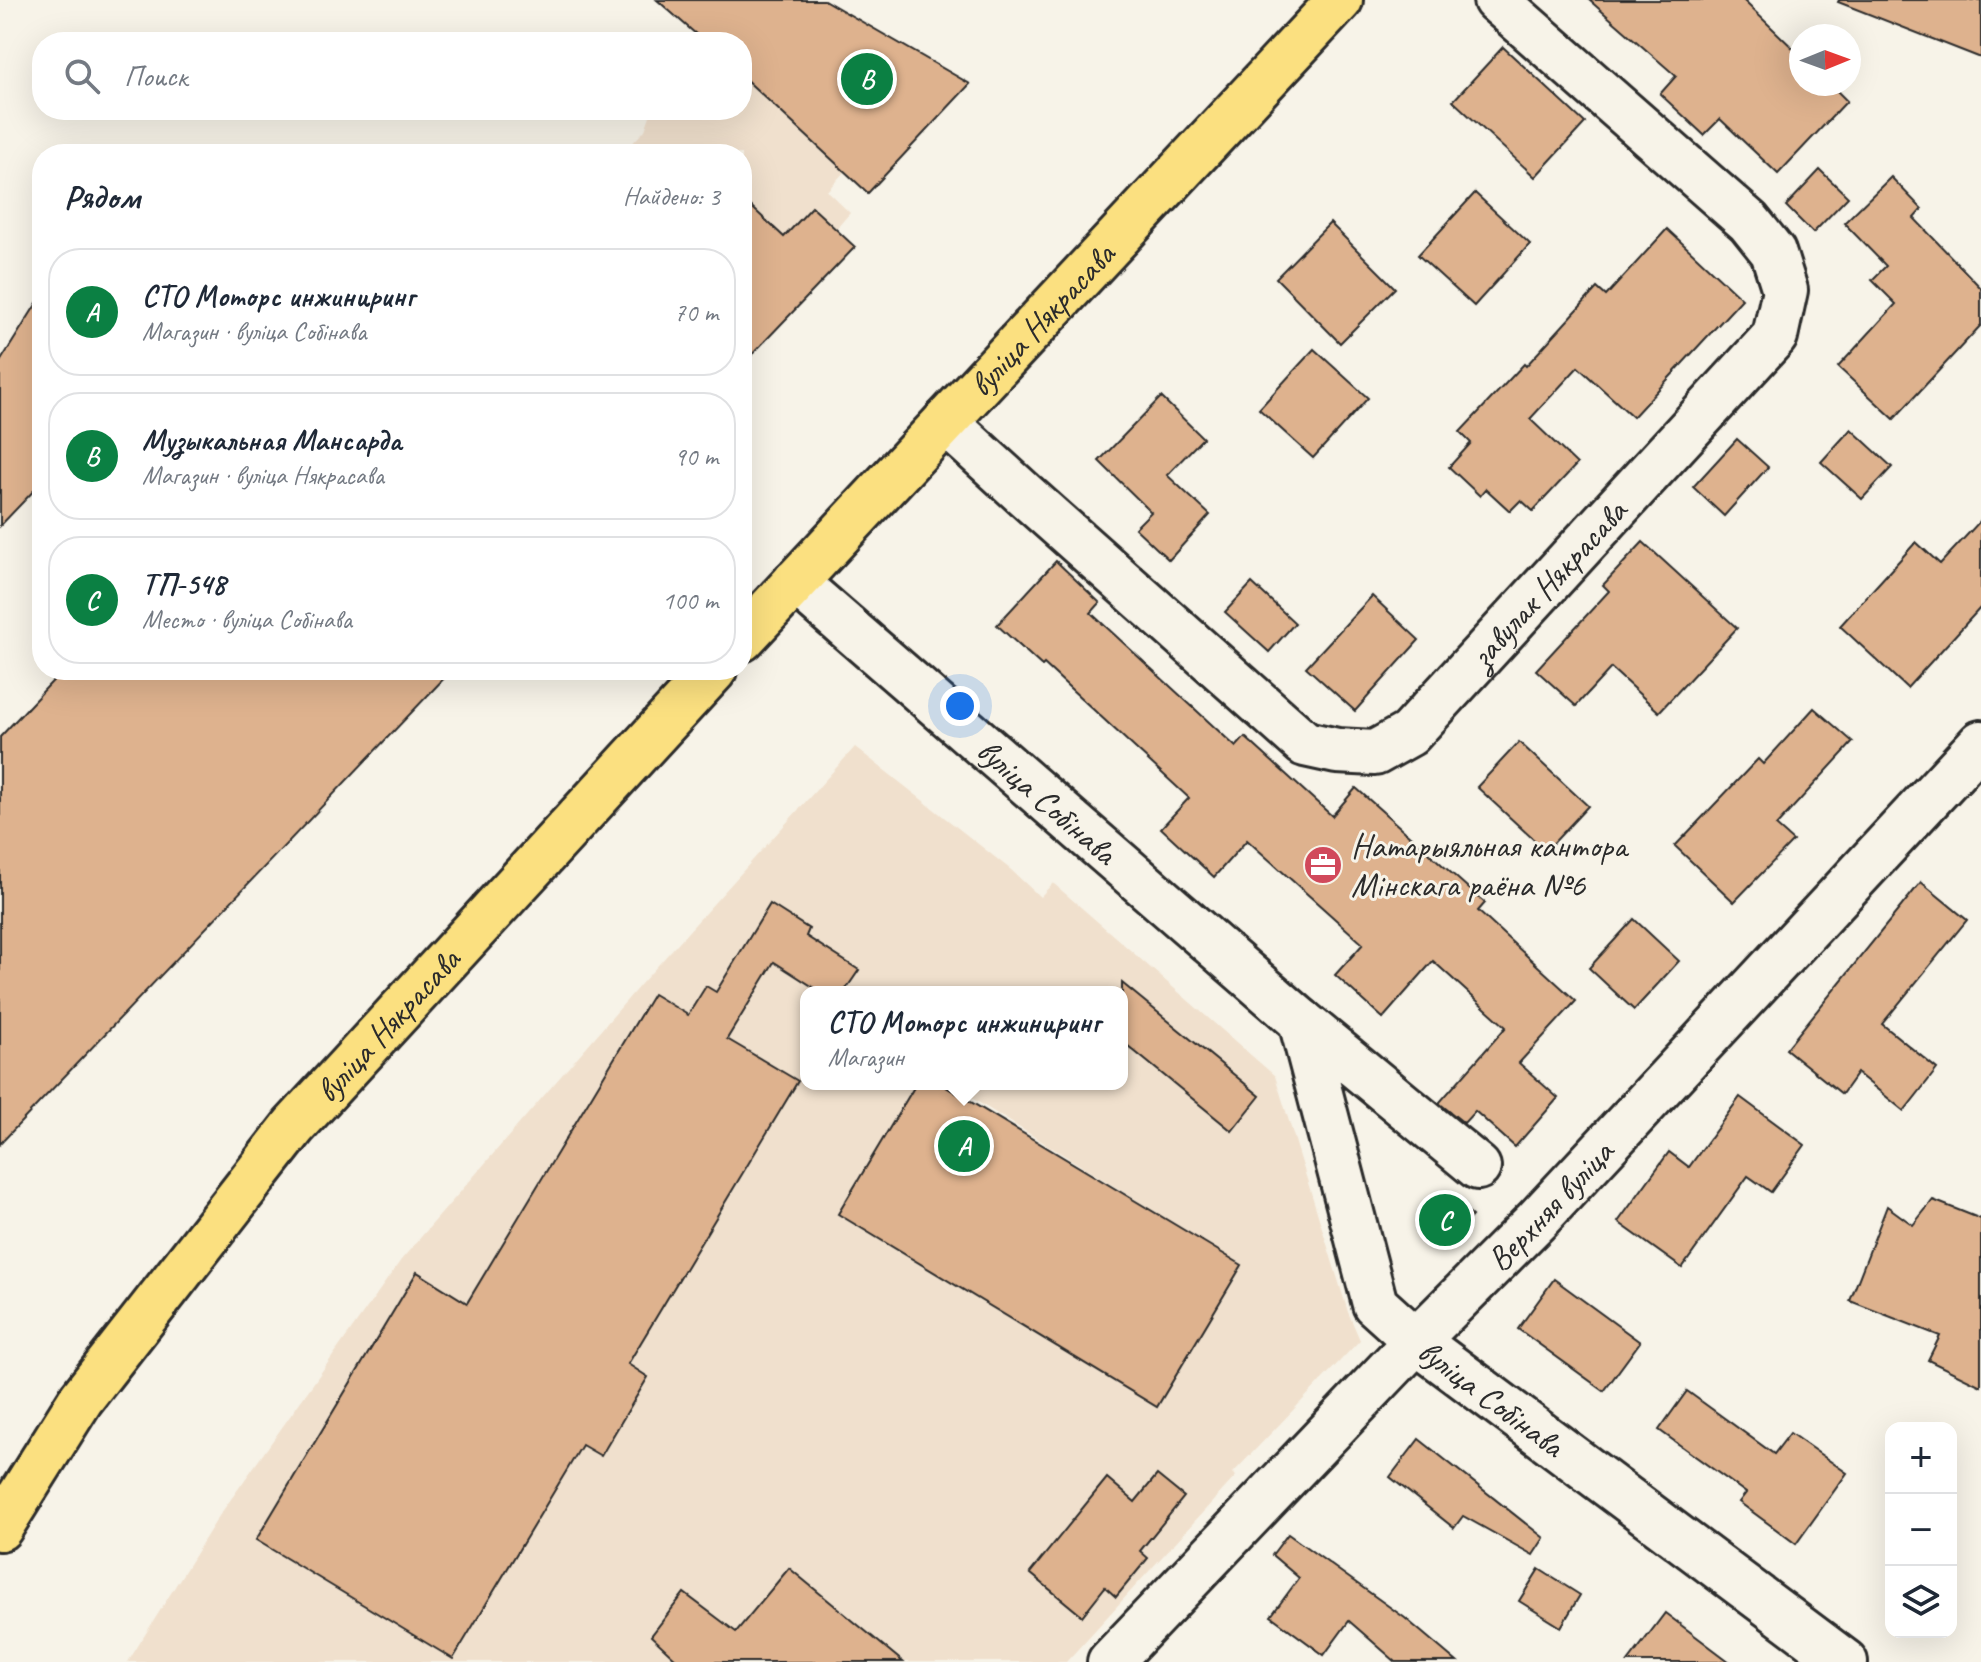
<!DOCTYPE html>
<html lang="ru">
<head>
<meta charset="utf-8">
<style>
	:root { --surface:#fff; --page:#f2f2f3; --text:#1f2937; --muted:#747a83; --line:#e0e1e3; --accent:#0b8043 }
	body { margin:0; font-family:Caveat,sans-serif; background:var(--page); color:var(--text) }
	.controls { position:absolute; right:24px; bottom:24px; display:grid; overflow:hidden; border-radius:16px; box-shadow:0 8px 32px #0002 }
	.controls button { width:72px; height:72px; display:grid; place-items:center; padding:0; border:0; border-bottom:2px solid var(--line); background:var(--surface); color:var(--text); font:40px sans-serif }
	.compass { position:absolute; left:1789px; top:24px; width:72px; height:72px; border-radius:50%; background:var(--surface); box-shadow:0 8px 32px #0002; rotate:89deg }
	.you { position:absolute; left:960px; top:706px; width:28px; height:28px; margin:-20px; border:6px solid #fff; border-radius:50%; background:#1a73e8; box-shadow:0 0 0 12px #1a73e833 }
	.badge { display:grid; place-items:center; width:52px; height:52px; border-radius:50%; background:var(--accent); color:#fff; font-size:26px; font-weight:700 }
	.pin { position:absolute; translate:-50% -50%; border:4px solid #fff; box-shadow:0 2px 8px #0006 }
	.popup { position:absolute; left:800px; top:986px; width:328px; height:104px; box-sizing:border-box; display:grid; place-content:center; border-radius:16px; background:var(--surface); filter:drop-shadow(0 2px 6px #0005); font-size:26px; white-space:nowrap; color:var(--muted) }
	.popup b { font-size:30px; color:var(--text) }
	.popup::after { content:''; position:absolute; left:50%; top:100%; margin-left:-16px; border:16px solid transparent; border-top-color:var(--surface) }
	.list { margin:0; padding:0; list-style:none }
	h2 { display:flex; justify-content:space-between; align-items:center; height:104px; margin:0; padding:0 32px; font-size:34px }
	h2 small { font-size:26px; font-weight:400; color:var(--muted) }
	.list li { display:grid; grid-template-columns:52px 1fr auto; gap:24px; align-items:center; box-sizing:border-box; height:128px; margin:0 16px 16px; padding:0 16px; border:2px solid var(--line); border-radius:32px }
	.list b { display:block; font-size:30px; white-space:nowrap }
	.list p { margin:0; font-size:26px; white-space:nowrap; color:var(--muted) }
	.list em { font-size:26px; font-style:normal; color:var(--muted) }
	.icon { flex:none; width:44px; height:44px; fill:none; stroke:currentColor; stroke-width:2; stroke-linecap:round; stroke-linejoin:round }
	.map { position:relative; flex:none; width:1981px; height:1662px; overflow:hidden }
	.search { position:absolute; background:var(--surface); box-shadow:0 8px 32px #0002; left:32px; top:32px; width:720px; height:88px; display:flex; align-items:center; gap:20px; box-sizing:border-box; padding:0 28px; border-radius:32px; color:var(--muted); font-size:30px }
	.panel { position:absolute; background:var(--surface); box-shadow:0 8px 32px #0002; left:32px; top:144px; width:720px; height:536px; border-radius:32px }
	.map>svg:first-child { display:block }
</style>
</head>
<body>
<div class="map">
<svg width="1981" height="1662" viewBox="0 0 1981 1662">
	<rect width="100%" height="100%" fill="#f7f3e8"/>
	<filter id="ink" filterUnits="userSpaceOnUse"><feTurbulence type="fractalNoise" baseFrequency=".0125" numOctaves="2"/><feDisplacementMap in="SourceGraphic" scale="16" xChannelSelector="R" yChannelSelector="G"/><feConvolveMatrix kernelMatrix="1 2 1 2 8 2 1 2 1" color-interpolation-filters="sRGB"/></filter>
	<g filter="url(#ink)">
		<g fill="#f0e0cd" fill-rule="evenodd">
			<polygon points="742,76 845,171 827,191 850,213 836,229 855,247 742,365 742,154 622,154 645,130 652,110 742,110"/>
			<path d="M 855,747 L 1010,869 L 1040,897 L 1053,883 L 1275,1076 L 1348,1312 L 1360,1340 L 1233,1473 L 1236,1476 L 1066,1662 L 128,1662 L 219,1516 L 401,1260 L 641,984 ZM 806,992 L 1122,992 L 1122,1084 L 949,1084 L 1159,1214 L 941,1084 L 806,1084 Z"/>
		</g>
		<g fill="#deb28e" stroke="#2b2b2b" stroke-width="2">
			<polygon points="657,0 824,0 970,84 868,193 742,76 742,42 705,42"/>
			<polygon points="1589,0 1743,0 1801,56 1801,84 1830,84 1847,101 1778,174 1720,119 1704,135 1660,94 1676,76"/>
			<polygon points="1839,0 1981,0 1981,58 1838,2"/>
			<polygon points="1503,47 1585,123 1535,177 1453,101"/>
			<polygon points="1820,170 1848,197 1813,233 1786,206"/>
			<polygon points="1891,177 1922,209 1914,218 1981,288 1981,325 1894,419 1838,367 1896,304 1872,280 1886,266 1844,223"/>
			<polygon points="1475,193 1530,244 1474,306 1418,255"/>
			<polygon points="742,198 784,237 812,207 855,247 742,365"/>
			<polygon points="1330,223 1395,288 1340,343 1276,278"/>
			<polygon points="1667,229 1742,299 1633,417 1578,367 1530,419 1577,464 1533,511 1521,500 1510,511 1486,489 1480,496 1449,467 1471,443 1460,432 1524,364 1526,366 1597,288 1606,296"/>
			<polygon points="42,295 42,482 0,526 0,362"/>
			<polygon points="1314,349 1368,398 1313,458 1259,409"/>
			<polygon points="1161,397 1203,438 1167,475 1210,515 1169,560 1135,528 1151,512 1099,461"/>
			<polygon points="1851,429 1892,467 1862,499 1821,462"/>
			<polygon points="1737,439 1768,467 1724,516 1693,487"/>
			<polygon points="1981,520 1981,607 1907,688 1840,626 1916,542 1940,564"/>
			<polygon points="1643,542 1737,628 1659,712 1611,668 1576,706 1536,670 1609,591 1603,585"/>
			<polygon points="1056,561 1100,603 1091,613 1236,747 1245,737 1332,816 1356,788 1485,903 1478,911 1576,1001 1519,1063 1558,1098 1515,1147 1475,1111 1464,1123 1439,1103 1506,1027 1433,961 1383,1018 1335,975 1363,944 1247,840 1214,877 1161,828 1189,798 1044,664 1042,666 997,625"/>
			<polygon points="1252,583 1295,623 1269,652 1225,612"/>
			<polygon points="1372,596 1419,640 1355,711 1306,667"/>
			<polygon points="63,670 452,670 0,1144 0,737"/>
			<polygon points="1814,708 1853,742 1776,826 1793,841 1734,902 1675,846 1758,759 1763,764"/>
			<polygon points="1519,742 1588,806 1546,851 1477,787"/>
			<polygon points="1921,882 1967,920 1882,1024 1937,1069 1904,1111 1857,1073 1842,1094 1786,1049"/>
			<polygon points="770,904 809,929 806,936 859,970 844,992 821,992 774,962 727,1039 798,1081 628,1364 648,1377 601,1456 582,1445 453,1659 256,1540 417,1272 467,1303 653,994 688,1015 706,986 716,992"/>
			<polygon points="1634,919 1679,961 1634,1010 1589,968"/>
			<polygon points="1122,983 1260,1096 1232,1131 1122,1041"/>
			<polygon points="916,1084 941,1084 1242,1265 1157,1407 838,1214"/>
			<polygon points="1740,1097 1805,1145 1771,1192 1748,1176 1682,1268 1618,1222 1669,1152 1689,1167"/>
			<polygon points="1446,1193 1472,1216 1444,1248 1418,1225"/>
			<polygon points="1933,1200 1981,1219 1981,1386 1928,1360 1940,1336 1850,1301 1887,1206 1913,1225"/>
			<polygon points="1554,1279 1640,1342 1604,1391 1518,1329"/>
			<polygon points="1687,1391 1774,1454 1790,1433 1847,1473 1796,1544 1739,1502 1746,1493 1659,1430"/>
			<polygon points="1419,1439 1544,1538 1533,1555 1463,1516 1454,1528 1390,1477"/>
			<polygon points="1157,1475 1184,1497 1140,1551 1148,1558 1116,1597 1105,1587 1082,1616 1030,1573 1107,1478 1135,1502"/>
			<polygon points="1288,1534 1405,1618 1457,1662 1396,1662 1349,1621 1324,1655 1271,1616 1299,1578 1272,1555"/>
			<polygon points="789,1568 903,1662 679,1662 651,1636 684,1593 736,1632"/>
			<polygon points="1539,1569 1580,1595 1561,1627 1519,1601"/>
			<polygon points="1665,1613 1730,1662 1628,1662"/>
		</g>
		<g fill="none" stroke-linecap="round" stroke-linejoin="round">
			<defs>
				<g id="minor">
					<path id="s1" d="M 945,422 L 1025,495 L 1305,744 L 1337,751 L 1375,753 L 1409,734 L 1775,336 L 1785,290 L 1773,252 L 1749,222 L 1496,0"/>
					<path id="s2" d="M 795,582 L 1301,1021 L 1478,1167"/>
					<path id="s3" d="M 1301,1021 L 1375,1304 L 1416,1341 L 1845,1662"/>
					<path id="s4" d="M 1110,1662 L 1416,1341 L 1536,1221 L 1981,743"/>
				</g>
				<g id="major">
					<path id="s5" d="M 742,639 L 1340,0"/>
					<path id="s6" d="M 0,1528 L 81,1399 L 294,1126 L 714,670"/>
				</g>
			</defs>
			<use href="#minor" stroke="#2b2b2b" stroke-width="50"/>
			<use href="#major" stroke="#2b2b2b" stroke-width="50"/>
			<use href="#minor" stroke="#f7f3e8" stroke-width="44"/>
			<use href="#major" stroke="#fbe080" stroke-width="44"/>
		</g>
	</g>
	<defs>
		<symbol id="office-disc" viewBox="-11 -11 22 22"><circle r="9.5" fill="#d1495b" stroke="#f7f3e8"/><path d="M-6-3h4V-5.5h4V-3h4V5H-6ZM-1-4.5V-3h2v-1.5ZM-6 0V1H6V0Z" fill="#fff"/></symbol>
	</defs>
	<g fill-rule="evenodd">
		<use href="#office-disc" x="1301" y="843" width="44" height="44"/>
	</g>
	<g text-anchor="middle" stroke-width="6" stroke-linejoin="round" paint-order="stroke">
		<g font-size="34" fill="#2b2b2b" stroke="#f7f3e8">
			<text dy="12" stroke="none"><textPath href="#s5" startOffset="438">вуліца Някрасава</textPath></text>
			<text dy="12" stroke="none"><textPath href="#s1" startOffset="798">завулак Някрасава</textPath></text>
			<text dy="12" stroke="none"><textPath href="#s2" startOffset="334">вуліца Собінава</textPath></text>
			<text dy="12" stroke="none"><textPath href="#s6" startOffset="636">вуліца Някрасава</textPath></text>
			<text dy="12" stroke="none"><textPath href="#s4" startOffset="634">Верхняя вуліца</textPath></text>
			<text dy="12" stroke="none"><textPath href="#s3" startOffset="442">вуліца Собінава</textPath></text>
		</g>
		<g font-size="34" fill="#2b2b2b" stroke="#f7f3e8" text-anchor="start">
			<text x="1351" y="857">Натарыяльная кантора<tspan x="1351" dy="39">Мінскага раёна №6</tspan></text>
		</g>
	</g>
</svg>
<div class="controls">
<button>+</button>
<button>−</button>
<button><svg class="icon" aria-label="layers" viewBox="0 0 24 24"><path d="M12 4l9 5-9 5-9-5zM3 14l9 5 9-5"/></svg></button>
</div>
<svg class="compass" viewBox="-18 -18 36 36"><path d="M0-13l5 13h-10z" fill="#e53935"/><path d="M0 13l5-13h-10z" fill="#747a83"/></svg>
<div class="you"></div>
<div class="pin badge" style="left:964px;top:1146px">A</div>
<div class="popup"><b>СТО Моторс инжиниринг</b>Магазин</div>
<div class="pin badge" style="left:867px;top:79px">B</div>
<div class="pin badge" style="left:1445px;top:1220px">C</div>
<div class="search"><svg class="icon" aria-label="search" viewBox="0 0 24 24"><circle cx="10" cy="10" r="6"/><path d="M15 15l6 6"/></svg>Поиск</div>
<section class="panel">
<h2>Рядом<small>Найдено: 3</small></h2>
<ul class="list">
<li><span class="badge">A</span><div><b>СТО Моторс инжиниринг</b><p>Магазин · вуліца Собінава</p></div><em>70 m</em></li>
<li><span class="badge">B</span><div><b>Музыкальная Мансарда</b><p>Магазин · вуліца Някрасава</p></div><em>90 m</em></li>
<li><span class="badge">C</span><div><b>ТП-548</b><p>Место · вуліца Собінава</p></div><em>100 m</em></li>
</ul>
</section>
</div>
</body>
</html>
